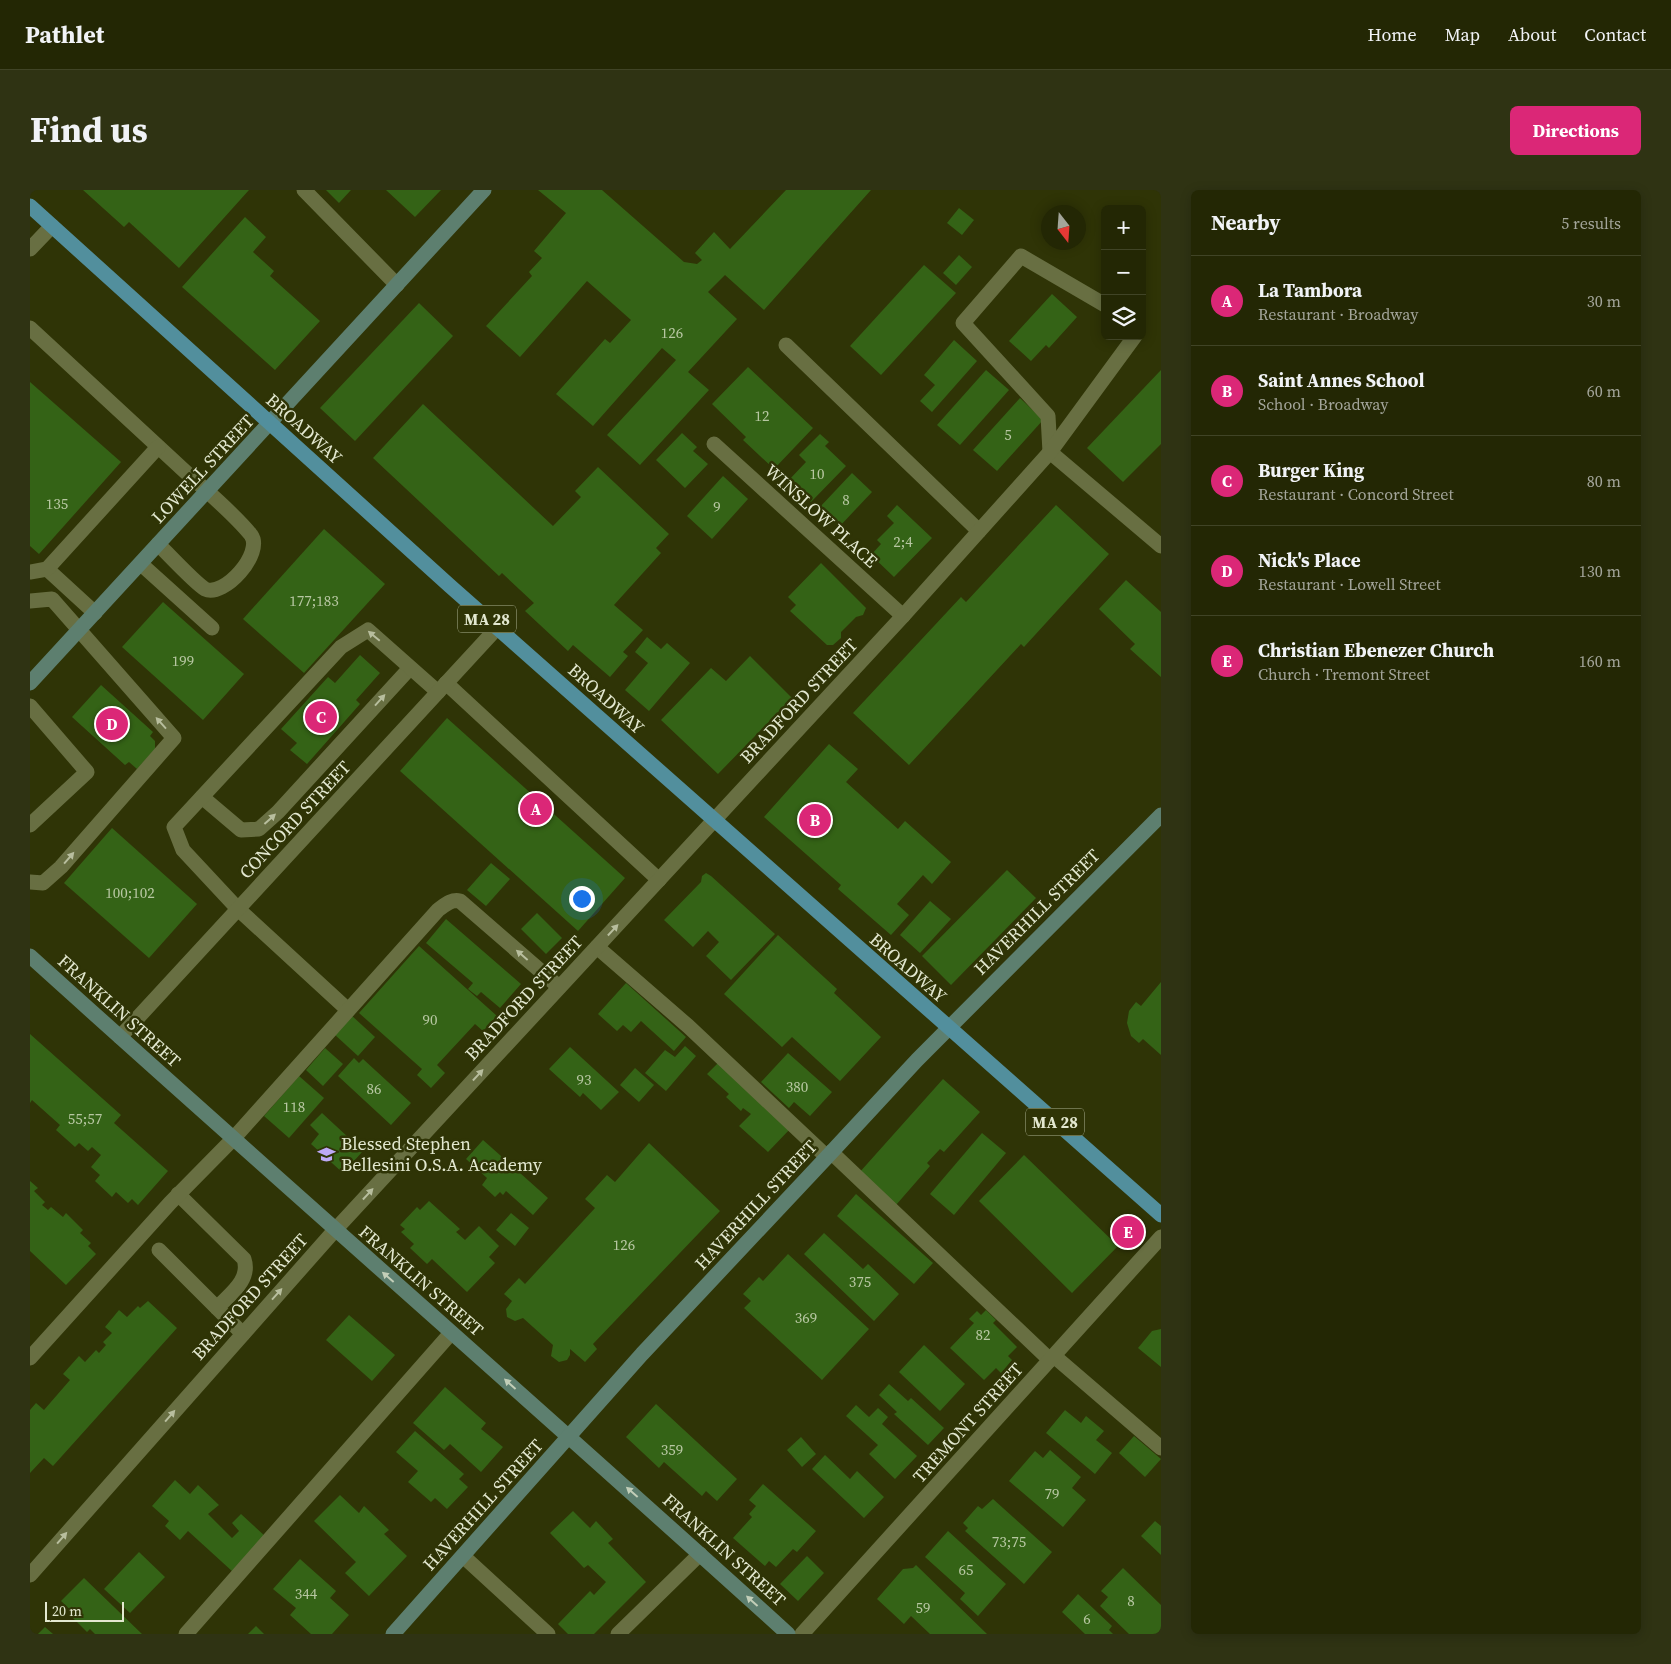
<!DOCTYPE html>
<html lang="en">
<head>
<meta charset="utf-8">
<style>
	:root { --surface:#232704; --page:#2f3313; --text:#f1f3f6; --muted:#a3a59a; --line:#404426; --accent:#db2777 }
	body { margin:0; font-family:"Source Serif 4",serif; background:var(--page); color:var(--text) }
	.controls { position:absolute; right:15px; top:15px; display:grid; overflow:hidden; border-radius:8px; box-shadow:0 2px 12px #0003 }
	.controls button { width:45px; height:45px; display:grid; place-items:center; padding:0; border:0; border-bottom:1px solid var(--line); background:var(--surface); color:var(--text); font:25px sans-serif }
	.compass { position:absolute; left:1011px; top:15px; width:45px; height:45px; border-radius:50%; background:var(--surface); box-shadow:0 2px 12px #0003; rotate:163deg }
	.scale { position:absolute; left:15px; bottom:12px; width:79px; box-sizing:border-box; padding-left:5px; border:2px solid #e3e8d0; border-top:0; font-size:14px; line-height:18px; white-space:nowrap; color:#e3e8d0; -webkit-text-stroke:4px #2f3406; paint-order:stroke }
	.you { position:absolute; left:551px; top:708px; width:18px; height:18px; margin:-12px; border:4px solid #fff; border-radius:50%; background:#1a73e8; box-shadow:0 0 0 8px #1a73e833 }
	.badge { display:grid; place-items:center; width:32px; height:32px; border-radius:50%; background:var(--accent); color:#fff; font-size:16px; font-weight:700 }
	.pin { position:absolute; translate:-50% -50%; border:2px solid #fff; box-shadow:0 1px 5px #0006 }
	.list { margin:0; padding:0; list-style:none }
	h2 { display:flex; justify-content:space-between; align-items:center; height:65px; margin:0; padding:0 20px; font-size:21px }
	h2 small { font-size:16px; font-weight:400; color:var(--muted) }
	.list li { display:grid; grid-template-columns:32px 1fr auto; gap:15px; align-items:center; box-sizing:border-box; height:90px; padding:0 20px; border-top:1px solid var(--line) }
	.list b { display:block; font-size:19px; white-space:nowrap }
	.list p { margin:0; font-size:16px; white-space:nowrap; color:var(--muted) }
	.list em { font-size:16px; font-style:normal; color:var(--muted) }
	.icon { flex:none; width:28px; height:28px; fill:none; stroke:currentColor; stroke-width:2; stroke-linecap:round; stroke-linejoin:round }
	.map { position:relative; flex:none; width:1131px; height:1444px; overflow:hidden; border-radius:8px }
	header { display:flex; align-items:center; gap:30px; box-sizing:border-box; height:70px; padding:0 25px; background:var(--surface); border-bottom:1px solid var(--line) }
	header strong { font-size:24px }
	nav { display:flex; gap:28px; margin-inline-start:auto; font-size:18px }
	.intro { display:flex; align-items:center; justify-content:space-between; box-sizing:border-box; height:120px; padding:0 30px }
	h1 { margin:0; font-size:35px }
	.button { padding:12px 22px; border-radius:8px; background:var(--accent); color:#fff; font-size:18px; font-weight:700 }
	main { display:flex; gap:30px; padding:0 30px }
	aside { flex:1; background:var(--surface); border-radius:8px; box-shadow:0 2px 12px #0003 }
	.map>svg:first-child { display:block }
</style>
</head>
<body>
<header>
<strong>Pathlet</strong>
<nav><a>Home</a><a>Map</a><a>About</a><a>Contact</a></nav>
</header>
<div class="intro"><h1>Find us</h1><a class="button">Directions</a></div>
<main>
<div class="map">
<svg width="1131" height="1444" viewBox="0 0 1131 1444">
	<rect width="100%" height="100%" fill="#2f3406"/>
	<g fill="#346316">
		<polygon points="53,0 219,0 149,78 99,32 94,37"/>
		<polygon points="296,0 321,0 309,13"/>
		<polygon points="356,0 411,0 385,27"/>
		<polygon points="508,0 572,0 654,72 667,74 672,70 665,63 684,42 700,59 756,0 841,0 734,120 695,85 678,102 707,129 658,182 679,200 610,275 577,245 646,170 632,158 563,236 526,204 575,149 580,153 601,130 557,91 490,167 456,136 502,86 499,82 512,68 504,61 536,23"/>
		<polygon points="929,18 944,30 932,45 917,33"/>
		<polygon points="215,27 236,47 223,62 244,81 240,86 290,131 245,180 152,97"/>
		<polygon points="929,65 942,77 926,95 913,83"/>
		<polygon points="894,75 926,103 851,185 820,156"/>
		<polygon points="1022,104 1047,127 1019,158 1016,155 1001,171 979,151"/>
		<polygon points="389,113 423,146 325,251 290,218"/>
		<polygon points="924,150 947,171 902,222 890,211 905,195 894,185"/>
		<polygon points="718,177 783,238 744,279 713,250 716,247 682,214"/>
		<polygon points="956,180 979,200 930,255 907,235"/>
		<polygon points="1131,180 1131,254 1093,292 1057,258"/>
		<polygon points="0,192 91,272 9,364 0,356"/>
		<polygon points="990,208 1013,230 967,281 943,260"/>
		<polygon points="393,214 523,336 551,307 545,301 568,277 639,344 626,358 631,363 584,415 613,440 593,462 598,466 580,487 543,455 538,461 495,421 504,413 472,383 469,386 343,268"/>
		<polygon points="652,243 667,257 663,261 678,274 655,298 626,270"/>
		<polygon points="790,244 799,252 795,256 816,276 781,312 770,302 766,305 759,297 761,295 758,291 776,272 769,265"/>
		<polygon points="822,283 842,302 809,337 789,318"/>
		<polygon points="693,286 718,309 682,349 657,326"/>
		<polygon points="867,315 902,348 864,387 841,365 851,354 847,350 864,333 857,326"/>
		<polygon points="1026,315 1079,364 994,457 991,454 879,575 823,523 931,407 936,412"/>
		<polygon points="294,339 355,394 274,483 213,429"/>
		<polygon points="791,373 836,418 833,425 826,427 811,442 811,448 803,455 797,455 760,421 766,415 758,407"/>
		<polygon points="1096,390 1131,422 1131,487 1100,459 1105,454 1069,419"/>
		<polygon points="133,412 214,484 173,530 92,457"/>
		<polygon points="617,447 631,459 637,453 660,473 619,521 595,500 618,473 605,462"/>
		<polygon points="330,465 350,483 326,510 330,514 277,574 260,560 267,553 251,539 298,487 305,493"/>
		<polygon points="720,466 762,508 688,584 631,530 681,478 696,491"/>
		<polygon points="71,495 123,542 120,546 125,551 125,559 107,579 99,572 95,575 42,527"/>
		<polygon points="417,528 595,688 548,741 370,581"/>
		<polygon points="799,554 828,579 816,592 868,639 875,631 921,672 902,694 893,685 867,714 879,725 861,745 808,699 811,695 734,627"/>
		<polygon points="82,638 167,714 119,768 34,693"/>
		<polygon points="461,673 480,689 456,716 437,700"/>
		<polygon points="977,680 1006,708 921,795 892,766"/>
		<polygon points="676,683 681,686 745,744 701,790 676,766 689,752 678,741 663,757 634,730 671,692 672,686"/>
		<polygon points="900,711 921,729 890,763 870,745"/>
		<polygon points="507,723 532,748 516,764 491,739"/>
		<polygon points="416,729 491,794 470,818 451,802 447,806 438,799 443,793 396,753"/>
		<polygon points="748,745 807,799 804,803 851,847 810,891 762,847 752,857 694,804"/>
		<polygon points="389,756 467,826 453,841 445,834 407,875 415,883 401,898 387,885 392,879 329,823"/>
		<polygon points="1131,792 1131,865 1113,849 1109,853 1101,846 1097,833 1099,821 1106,812 1111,816"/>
		<polygon points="596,793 656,847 644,861 611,831 601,842 593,835 587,841 568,824"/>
		<polygon points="321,825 345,847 328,866 304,844"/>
		<polygon points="0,844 91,925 84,933 138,981 108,1015 102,1009 98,1013 86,1002 82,1007 65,991 70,985 61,977 71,965 62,957 58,961 49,953 45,957 26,940 30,935 2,910 0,913"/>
		<polygon points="655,856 666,866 636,901 615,883 635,860 645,867"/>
		<polygon points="540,857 589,902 571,920 553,903 550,907 519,879"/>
		<polygon points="295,858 313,874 293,896 276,880"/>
		<polygon points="758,863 802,902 780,926 764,912 759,918 731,892"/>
		<polygon points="324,868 329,873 333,869 381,913 361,935 308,886"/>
		<polygon points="688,873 760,939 738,962 709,936 721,924 713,918 711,921 696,907 699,904 677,884"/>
		<polygon points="605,878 624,895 609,912 590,895"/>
		<polygon points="269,886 294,908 259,948 234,926"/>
		<polygon points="913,889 950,922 914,962 910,959 897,973 900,976 866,1015 829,983"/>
		<polygon points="292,923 333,961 313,983 281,954 289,944 280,935"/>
		<polygon points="952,943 976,963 924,1025 900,1004"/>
		<polygon points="453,950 518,1008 503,1025 476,1001 473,1005 470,1002 465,1007 452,995 457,988 436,969"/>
		<polygon points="619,953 690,1021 563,1154 567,1159 555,1172 540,1159 540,1165 537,1170 529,1172 521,1166 523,1155 493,1128 485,1131 477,1127 476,1119 482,1111 474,1104 489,1088 495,1094 565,1018 555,1009 577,985 585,992"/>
		<polygon points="994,965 1088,1056 1042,1103 949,1011"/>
		<polygon points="0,991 8,998 4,1001 15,1012 12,1015 18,1020 21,1017 33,1027 36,1023 53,1040 50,1043 61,1053 58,1056 66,1064 36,1095 0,1061"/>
		<polygon points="826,1004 903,1073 884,1094 807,1026"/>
		<polygon points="399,1011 430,1039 426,1042 435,1050 449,1036 469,1056 459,1067 465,1073 437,1102 402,1069 397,1074 380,1058 384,1054 371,1042 375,1039 370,1035 387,1017 390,1020"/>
		<polygon points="481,1023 499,1038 485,1056 466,1040"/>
		<polygon points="794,1043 833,1079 838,1074 869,1104 844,1131 774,1064"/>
		<polygon points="758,1064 839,1139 792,1190 714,1118 721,1111 713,1104 729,1087 733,1091"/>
		<polygon points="118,1111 147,1138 23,1276 14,1268 0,1283 0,1220 6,1213 14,1220 40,1190 33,1184 49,1166 55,1172 66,1160 69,1163 76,1155 73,1152 82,1143 75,1137 89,1120 97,1127 108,1116 110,1118"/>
		<polygon points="956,1120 966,1130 963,1133 987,1157 978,1166 982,1170 971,1183 966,1178 954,1190 920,1158 944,1133 939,1129 947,1121 951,1125"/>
		<polygon points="319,1125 365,1165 342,1191 296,1150"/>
		<polygon points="1131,1139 1131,1177 1108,1158 1122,1141"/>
		<polygon points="894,1155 935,1194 910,1221 869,1182"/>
		<polygon points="859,1194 878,1211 881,1208 914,1238 898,1255 864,1224 867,1222 849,1205"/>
		<polygon points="415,1197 456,1233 451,1239 473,1257 451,1282 420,1254 414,1260 383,1233"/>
		<polygon points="626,1214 707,1289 687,1311 676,1301 672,1306 634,1272 629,1278 596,1247"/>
		<polygon points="826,1215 839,1227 848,1218 858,1227 852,1234 887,1266 865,1289 839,1264 848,1255 816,1226"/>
		<polygon points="1035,1220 1051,1233 1056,1226 1074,1241 1066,1250 1082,1263 1065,1284 1016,1243"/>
		<polygon points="385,1241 434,1284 429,1289 438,1297 417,1319 405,1308 401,1312 378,1292 388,1281 366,1262"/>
		<polygon points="1104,1246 1131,1269 1115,1287 1089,1263"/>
		<polygon points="771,1247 786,1264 772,1277 757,1260"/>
		<polygon points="1020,1260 1051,1287 1042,1298 1056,1310 1033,1337 979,1291 1005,1261 1013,1268"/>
		<polygon points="795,1265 820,1289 827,1281 854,1307 834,1328 782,1279"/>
		<polygon points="145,1290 160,1304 168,1295 189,1315 178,1324 202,1348 209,1341 202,1333 211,1324 236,1347 203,1382 158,1341 150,1350 135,1336 139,1331 122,1316"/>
		<polygon points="733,1294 786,1341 767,1362 763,1359 746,1377 739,1371 735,1376 703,1348 722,1327 719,1324 726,1316 719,1310"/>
		<polygon points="310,1305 329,1323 334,1316 359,1340 354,1344 377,1366 339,1406 315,1383 326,1372 284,1331"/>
		<polygon points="963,1309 1022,1362 994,1394 935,1341 938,1338 933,1333 948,1316 952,1319"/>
		<polygon points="543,1321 560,1338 566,1331 583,1349 578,1353 616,1392 564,1444 538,1444 528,1434 560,1401 564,1405 576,1392 558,1375 554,1378 520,1343"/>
		<polygon points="1125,1331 1131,1336 1131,1365 1111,1346"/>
		<polygon points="918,1341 976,1394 948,1426 930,1409 935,1403 895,1367"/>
		<polygon points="109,1362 135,1387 100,1423 74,1399"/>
		<polygon points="777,1366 794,1383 768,1411 750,1394"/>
		<polygon points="270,1369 306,1401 300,1408 319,1425 302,1444 281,1444 260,1425 266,1418 243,1399"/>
		<polygon points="886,1375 957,1444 900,1444 881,1426 874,1434 847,1409 873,1379 883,1378"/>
		<polygon points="1093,1378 1131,1415 1131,1444 1099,1444 1070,1416 1078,1407 1071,1401"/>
		<polygon points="54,1388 112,1444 65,1444 60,1439 57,1442 43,1428 46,1425 31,1411"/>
		<polygon points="1048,1404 1082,1436 1079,1440 1083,1444 1055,1444 1032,1422"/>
		<polygon points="226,1436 234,1444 218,1444"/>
		<polygon points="15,1437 23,1444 8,1444"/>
	</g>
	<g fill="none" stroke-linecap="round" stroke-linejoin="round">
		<g stroke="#686f42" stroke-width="15">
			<polyline points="274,0 367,95"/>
			<path d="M 0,138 C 49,183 98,229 147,274 C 169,295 203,322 221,345 C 234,363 194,408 175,399 C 166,394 138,364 128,354"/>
			<polyline points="756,155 949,341"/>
			<polyline points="111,374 182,438"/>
			<polyline points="17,379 65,423"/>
			<polyline points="0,382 17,379 128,257"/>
			<polyline points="0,411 22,409 144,548 31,677 13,693 0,692"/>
			<polyline points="416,493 629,690"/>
			<polyline points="0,516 57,582 0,635"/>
			<polyline points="172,607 211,640 229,639 248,622 380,478"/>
			<polyline points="567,757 658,836 797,967"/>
			<polyline points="318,820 208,719 153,660 144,637 311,457 338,440 408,502"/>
			<polyline points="801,962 1020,1170"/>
			<path d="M 148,1004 L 214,1069 C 221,1090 200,1104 187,1118"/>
			<polyline points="129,1060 213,1144"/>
			<polyline points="1024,1166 1131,1258"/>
			<path d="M 0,1168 L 140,1013 L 203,949 L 408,720 C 415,715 421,709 430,711 L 529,797"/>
			<polyline points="433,1366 518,1444"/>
			<polyline points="156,1444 421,1143"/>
			<polyline points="588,1444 670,1364"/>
		</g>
		<g stroke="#686f42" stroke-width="15">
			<polyline points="0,59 22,36"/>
			<polyline points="684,254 873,426"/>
			<polyline points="1020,262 1018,226 933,133 991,66 1075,115"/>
			<polyline points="1020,262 1131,356"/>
			<polyline points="90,847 467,438"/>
			<polyline points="0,1385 305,1040 873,426 1020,262 1105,146"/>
			<polyline points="772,1444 1131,1047"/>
		</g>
		<g stroke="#5d7f6f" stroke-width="15">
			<polyline points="0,493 454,0"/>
			<path d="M 0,766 C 251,993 507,1216 758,1444"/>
			<polyline points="363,1444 612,1164 797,967 887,870 1131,625"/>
		</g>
		<polyline stroke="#528f9d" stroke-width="15" points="0,16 420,396 1131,1025"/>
	</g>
	<defs><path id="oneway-solid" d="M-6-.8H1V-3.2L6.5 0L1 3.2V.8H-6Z" transform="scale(1.25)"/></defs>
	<g fill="#b8be9e">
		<use href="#oneway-solid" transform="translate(344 446) rotate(-140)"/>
		<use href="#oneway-solid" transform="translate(350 510) rotate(-48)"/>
		<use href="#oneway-solid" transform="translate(131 533) rotate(-132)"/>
		<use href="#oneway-solid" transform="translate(240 629) rotate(-42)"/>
		<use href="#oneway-solid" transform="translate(39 668) rotate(-49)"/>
		<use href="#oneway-solid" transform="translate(583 740) rotate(-47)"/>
		<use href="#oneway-solid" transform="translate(492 765) rotate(-139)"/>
		<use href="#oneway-solid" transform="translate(448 885) rotate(-47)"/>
		<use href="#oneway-solid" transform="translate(338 1004) rotate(-47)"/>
		<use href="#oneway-solid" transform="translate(247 1104) rotate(-48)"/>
		<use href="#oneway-solid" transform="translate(140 1226) rotate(-49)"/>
		<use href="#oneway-solid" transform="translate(32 1348) rotate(-49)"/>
	</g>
	<g fill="#c2ceb8">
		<use href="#oneway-solid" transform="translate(358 1087) rotate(-139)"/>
		<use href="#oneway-solid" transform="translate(480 1194) rotate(-138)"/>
		<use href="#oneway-solid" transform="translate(602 1302) rotate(-139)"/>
		<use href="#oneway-solid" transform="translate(722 1411) rotate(-138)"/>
	</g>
	<defs>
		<symbol id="school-bare" viewBox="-9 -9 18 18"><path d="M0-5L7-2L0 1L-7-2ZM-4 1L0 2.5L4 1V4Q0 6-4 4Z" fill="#bda9f5" stroke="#2f3406" stroke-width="2.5" paint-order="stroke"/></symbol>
	</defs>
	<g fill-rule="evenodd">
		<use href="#school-bare" x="284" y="952" width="25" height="25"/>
	</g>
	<g text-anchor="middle" stroke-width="5" stroke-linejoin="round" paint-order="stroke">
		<g font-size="15" fill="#b7c7a2">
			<text x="642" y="148">126</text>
			<text x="732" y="231">12</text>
			<text x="978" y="250">5</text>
			<text x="787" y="289">10</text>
			<text x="816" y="315">8</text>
			<text x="27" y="319">135</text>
			<text x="687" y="322">9</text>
			<text x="873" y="357">2;4</text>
			<text x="284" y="416">177;183</text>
			<text x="153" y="476">199</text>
			<text x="100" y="708">100;102</text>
			<text x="400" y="835">90</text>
			<text x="554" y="895">93</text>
			<text x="767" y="902">380</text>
			<text x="344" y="904">86</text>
			<text x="264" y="922">118</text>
			<text x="55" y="934">55;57</text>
			<text x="594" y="1060">126</text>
			<text x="830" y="1097">375</text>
			<text x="776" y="1133">369</text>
			<text x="953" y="1150">82</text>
			<text x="642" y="1265">359</text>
			<text x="1022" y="1309">79</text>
			<text x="979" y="1357">73;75</text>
			<text x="936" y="1385">65</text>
			<text x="276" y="1409">344</text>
			<text x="1101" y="1416">8</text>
			<text x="893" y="1423">59</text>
			<text x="1057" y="1434">6</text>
		</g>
		<g fill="#2f3406" stroke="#adb293" stroke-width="1">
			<rect x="428" y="415.5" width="58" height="27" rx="4"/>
			<rect x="996" y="918.5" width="58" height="27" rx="4"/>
		</g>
		<g font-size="16" font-weight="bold" fill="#e3e8d0">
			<text x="457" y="435">MA 28</text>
			<text x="1025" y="938">MA 28</text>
		</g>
		<g font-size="18" fill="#e3e8d0" stroke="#2f3406">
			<text transform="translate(274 239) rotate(42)" y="6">BROADWAY</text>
			<text transform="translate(173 279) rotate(-47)" y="6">LOWELL STREET</text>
			<text transform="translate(791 326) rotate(42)" y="6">WINSLOW PLACE</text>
			<text transform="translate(576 509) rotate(42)" y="6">BROADWAY</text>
			<text transform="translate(769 511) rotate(-47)" y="6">BRADFORD STREET</text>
			<text transform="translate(265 630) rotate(-47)" y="6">CONCORD STREET</text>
			<text transform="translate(1007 722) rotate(-45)" y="6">HAVERHILL STREET</text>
			<text transform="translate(878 778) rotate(41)" y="6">BROADWAY</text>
			<text transform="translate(494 808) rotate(-47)" y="6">BRADFORD STREET</text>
			<text transform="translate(89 821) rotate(42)" y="6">FRANKLIN STREET</text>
			<text transform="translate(726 1015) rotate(-47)" y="6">HAVERHILL STREET</text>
			<text transform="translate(391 1091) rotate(41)" y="6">FRANKLIN STREET</text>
			<text transform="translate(220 1107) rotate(-48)" y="6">BRADFORD STREET</text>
			<text transform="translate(938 1233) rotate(-48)" y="6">TREMONT STREET</text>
			<text transform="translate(453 1315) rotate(-48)" y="6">HAVERHILL STREET</text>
			<text transform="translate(694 1360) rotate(42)" y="6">FRANKLIN STREET</text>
		</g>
		<g font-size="18" fill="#e3e8d0" stroke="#2f3406" text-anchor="start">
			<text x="311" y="960">Blessed Stephen<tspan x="311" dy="21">Bellesini O.S.A. Academy</tspan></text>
		</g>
	</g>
</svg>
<div class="controls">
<button>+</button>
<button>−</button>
<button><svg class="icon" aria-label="layers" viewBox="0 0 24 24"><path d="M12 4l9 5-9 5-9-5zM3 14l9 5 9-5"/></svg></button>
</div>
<svg class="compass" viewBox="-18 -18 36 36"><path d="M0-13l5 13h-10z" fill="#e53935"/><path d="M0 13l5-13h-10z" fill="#a3a59a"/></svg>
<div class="scale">20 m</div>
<div class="you"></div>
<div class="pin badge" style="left:506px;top:619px">A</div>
<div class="pin badge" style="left:785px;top:630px">B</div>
<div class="pin badge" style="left:291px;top:527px">C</div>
<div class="pin badge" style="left:82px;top:534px">D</div>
<div class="pin badge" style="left:1098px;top:1042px">E</div>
</div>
<aside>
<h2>Nearby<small>5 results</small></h2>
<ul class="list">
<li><span class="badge">A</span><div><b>La Tambora</b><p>Restaurant · Broadway</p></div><em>30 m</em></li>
<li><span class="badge">B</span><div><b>Saint Annes School</b><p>School · Broadway</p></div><em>60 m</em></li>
<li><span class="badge">C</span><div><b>Burger King</b><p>Restaurant · Concord Street</p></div><em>80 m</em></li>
<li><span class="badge">D</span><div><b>Nick's Place</b><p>Restaurant · Lowell Street</p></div><em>130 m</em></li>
<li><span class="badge">E</span><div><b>Christian Ebenezer Church</b><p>Church · Tremont Street</p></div><em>160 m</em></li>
</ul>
</aside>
</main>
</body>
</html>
